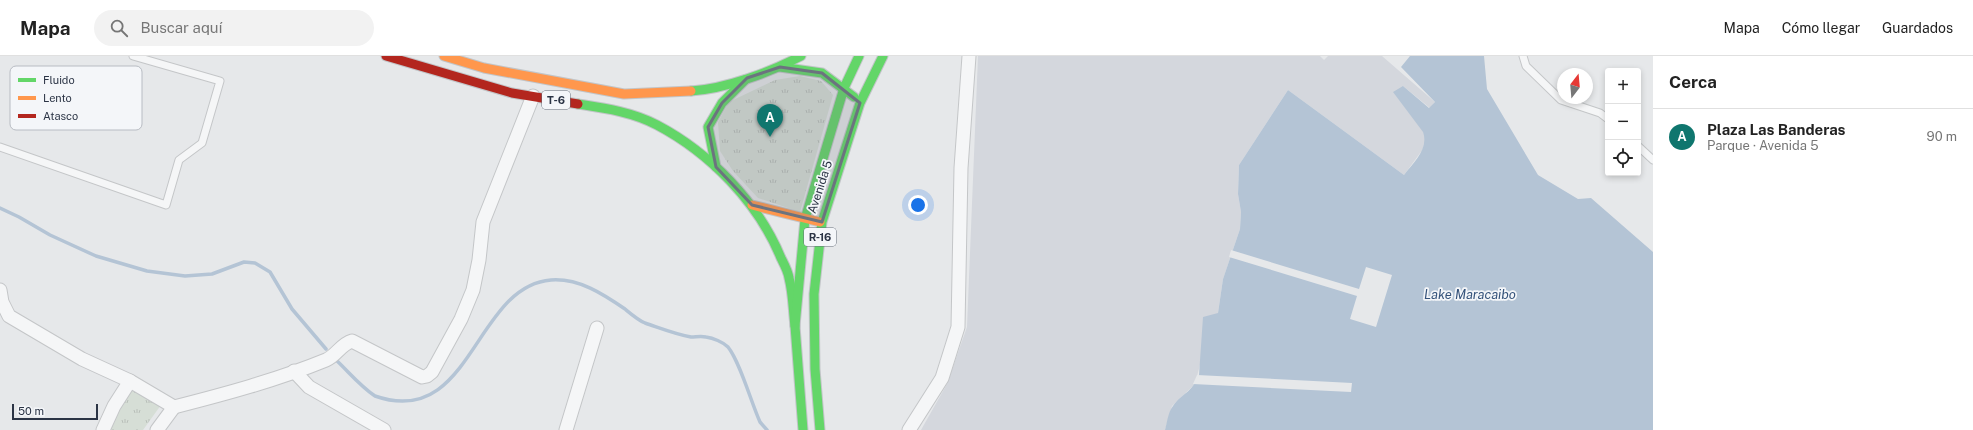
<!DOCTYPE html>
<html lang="es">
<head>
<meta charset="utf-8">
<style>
	:root { --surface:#fff; --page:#f2f2f2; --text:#222; --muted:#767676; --line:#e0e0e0; --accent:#0f766e }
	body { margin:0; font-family:"Public Sans",sans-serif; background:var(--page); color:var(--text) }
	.controls { position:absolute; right:12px; top:12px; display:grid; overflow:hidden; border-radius:4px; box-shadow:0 2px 6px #0003 }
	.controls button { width:36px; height:36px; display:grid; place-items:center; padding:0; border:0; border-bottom:1px solid var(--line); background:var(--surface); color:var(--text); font:20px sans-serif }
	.compass { position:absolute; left:1557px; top:12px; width:36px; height:36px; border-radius:50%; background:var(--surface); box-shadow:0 2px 6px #0003; rotate:16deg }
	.scale { position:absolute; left:12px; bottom:10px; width:86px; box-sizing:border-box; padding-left:4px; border:2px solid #2b3445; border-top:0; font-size:11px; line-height:14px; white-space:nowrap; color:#2b3445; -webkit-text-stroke:3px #f4f6f9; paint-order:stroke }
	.you { position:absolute; left:918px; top:149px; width:14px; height:14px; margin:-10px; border:3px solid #fff; border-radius:50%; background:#1a73e8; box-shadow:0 0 0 6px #1a73e833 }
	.badge { display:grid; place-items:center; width:26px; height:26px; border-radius:50%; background:var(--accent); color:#fff; font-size:13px; font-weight:700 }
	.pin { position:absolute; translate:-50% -33px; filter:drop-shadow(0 1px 2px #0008) }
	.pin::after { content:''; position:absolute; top:21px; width:14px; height:12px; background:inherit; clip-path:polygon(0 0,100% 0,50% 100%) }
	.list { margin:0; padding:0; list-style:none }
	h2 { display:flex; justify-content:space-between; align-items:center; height:52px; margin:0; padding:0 16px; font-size:17px }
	h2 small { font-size:13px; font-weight:400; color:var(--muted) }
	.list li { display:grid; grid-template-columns:26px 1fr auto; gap:12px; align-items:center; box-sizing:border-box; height:56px; padding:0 16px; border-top:1px solid var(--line) }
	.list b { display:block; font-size:15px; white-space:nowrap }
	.list p { margin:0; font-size:13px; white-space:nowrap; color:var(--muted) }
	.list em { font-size:13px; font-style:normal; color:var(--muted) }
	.icon { flex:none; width:22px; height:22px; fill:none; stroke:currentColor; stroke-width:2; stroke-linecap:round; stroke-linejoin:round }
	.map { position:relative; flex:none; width:1653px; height:374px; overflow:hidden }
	header { display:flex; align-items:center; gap:24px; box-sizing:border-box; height:56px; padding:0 20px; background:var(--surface); border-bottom:1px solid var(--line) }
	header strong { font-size:19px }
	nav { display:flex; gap:22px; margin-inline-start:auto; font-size:14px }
	.search { width:280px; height:36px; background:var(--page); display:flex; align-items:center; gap:10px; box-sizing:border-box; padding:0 14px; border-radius:22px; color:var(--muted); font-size:15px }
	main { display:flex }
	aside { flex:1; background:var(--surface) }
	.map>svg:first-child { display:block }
</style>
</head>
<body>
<header>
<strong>Mapa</strong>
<div class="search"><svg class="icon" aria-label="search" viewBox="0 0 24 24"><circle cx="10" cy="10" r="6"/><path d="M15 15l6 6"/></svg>Buscar aquí</div>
<nav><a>Mapa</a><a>Cómo llegar</a><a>Guardados</a></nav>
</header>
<main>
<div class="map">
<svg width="1653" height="374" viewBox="0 0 1653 374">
	<defs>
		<pattern id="park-tufts" width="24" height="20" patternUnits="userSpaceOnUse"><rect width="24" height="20" fill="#d6ded6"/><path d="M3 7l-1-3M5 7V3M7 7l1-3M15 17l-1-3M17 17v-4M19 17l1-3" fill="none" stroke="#b8bfb9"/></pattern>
	</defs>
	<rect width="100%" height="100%" fill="#e6e8ea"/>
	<polygon fill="#d4d7dd" points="978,0 1320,0 1324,4 1328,0 1382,0 1435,46 1430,52 1403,30 1426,82 1423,93 1404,119 1288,34 1239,109 1238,138 1241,156 1240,173 1223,223 1218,257 1201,305 1195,328 1172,350 1165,374 921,374 947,328 967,271"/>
	<g fill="url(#park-tufts)">
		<polygon points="800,20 821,25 833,39 800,156 758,142 733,115 720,95 718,66 729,46 775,24"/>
		<polygon points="131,332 161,349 143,374 108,374"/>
	</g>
	<path fill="#b4c4d5" d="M 1410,0 L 1484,0 L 1487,33 L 1538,119 L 1578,143 L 1591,142 L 1653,196 L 1653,374 L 1165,374 C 1167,367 1168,356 1173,350 C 1182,337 1192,337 1199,319 L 1203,261 L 1218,257 L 1223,223 L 1240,173 L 1241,156 L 1238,138 L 1239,109 L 1288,34 L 1404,119 C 1414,106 1429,93 1423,76 L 1393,36 L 1403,30 L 1429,52 L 1435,46 L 1401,11 Z"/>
	<g fill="#e6e8ea">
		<polygon points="1231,194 1359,233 1366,211 1392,219 1376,271 1350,263 1357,240 1229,201"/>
		<polygon points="1197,319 1352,327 1351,336 1193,328"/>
	</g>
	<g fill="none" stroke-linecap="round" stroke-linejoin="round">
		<g stroke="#b4c4d5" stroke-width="3.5">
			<polyline points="0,152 19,161 50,179 96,200 147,215 185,220 212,218 244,206 255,207 270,216 292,253 326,293"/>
			<path d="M 335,303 C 348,315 360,330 375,340 C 472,374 474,230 551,224 C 579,222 603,238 625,253 C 631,258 638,264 645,267 C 660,272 675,278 691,281 C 696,281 701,280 706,281 C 713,282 723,286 728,291 C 740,306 751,346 760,366 L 767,374"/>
		</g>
		<defs>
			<g id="lane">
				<polyline points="1523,0 1526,10 1561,44 1600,57 1608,63"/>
				<polyline points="1638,90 1653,104"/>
				<polyline points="0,91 166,149 179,104 202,87 220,25 133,0"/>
			</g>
			<g id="street">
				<path d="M 0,234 L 2,246 L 9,260 L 82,303 L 130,325 L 174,351 C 225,338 277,324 326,304 C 336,300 341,288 352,285 L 422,321 L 427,320 L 432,316 L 461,263 L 473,234 L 479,204 L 483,166 L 533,40"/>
				<polyline points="294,315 309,331 384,374"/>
				<polyline points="103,374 114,350 130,325"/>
				<polyline points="157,374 174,351"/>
				<polyline points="566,374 597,272"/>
				<polyline points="909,374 942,322 958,271 961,112 969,0"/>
			</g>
			<g id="fast">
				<polyline points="780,11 822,17 854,41"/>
				<path d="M 691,35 C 725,33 771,16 801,0"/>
				<path d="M 578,48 C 604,52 633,56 657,69 C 710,97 758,146 781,202 C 784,208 788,215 789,222 C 793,237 793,254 795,270"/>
				<polyline points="716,111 708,71 722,47 745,24"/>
				<polyline points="803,374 795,270 805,163 844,32 859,0"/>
				<polyline points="820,374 815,313 814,238 822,166 860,47 883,0"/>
			</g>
			<g id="slow">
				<polyline points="444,0 484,12 624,38 691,35"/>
				<polyline points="752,149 820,166"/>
			</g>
			<polyline id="jam" points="386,0 512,37 578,48"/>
		</defs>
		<use href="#lane" stroke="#c4c6c8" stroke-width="9"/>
		<use href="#street" stroke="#c4c6c8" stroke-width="15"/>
		<use href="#fast" stroke="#c2c5c8" stroke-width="11"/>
		<use href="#slow" stroke="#c2c5c8" stroke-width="11"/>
		<use href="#jam" stroke="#c2c5c8" stroke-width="11"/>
		<use href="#lane" stroke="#f5f6f7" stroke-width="7"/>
		<use href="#street" stroke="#f5f6f7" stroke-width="13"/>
		<use href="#fast" stroke="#63d668" stroke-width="9"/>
		<use href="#slow" stroke="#ff974d" stroke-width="9"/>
		<use href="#jam" stroke="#b3261e" stroke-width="9"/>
	</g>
	<path fill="#6c737f" fill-opacity="0.2" stroke="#6c737f" stroke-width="3" stroke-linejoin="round" d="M 780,11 L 822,17 L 860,47 L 822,166 L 752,149 L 716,111 L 708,71 L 722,47 L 747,22 Z"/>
	<g text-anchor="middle" stroke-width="3.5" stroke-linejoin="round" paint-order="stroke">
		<g fill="#f4f6f9" stroke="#676e7b" stroke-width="1">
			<rect x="542" y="35" width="28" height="18" rx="3"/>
			<rect x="804" y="172" width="32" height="18" rx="3"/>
		</g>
		<g font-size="11" font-weight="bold" fill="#2b3445">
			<text x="556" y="48">T-6</text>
			<text x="820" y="185">R-16</text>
		</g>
		<g font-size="12" fill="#2b3445" stroke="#f4f6f9">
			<text transform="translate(820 131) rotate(-72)" y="4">Avenida 5</text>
		</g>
		<g font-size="13" font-style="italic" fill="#34527a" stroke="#f4f6f9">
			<text x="1470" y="243">Lake Maracaibo</text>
		</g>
	</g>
	<rect x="10" y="10" width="132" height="64" rx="6" fill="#f4f6f9" stroke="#b8bcc3" stroke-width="1"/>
	<rect x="18" y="22" width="18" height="4" fill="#63d668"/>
	<rect x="18" y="40" width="18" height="4" fill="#ff974d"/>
	<rect x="18" y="58" width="18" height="4" fill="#b3261e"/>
	<g font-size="11" fill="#2b3445">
		<text x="43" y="28">Fluido</text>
		<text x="43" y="46">Lento</text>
		<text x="43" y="64">Atasco</text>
	</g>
</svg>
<div class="controls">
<button>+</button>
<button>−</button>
<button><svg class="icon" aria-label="locate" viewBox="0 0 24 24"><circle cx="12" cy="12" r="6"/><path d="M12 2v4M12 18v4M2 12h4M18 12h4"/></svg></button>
</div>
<svg class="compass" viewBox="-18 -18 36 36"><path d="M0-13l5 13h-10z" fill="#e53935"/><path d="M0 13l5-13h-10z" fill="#767676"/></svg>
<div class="scale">50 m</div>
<div class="you"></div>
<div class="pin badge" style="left:770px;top:81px">A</div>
</div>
<aside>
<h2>Cerca<small></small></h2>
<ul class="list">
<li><span class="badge">A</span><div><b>Plaza Las Banderas</b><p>Parque · Avenida 5</p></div><em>90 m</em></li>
</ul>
</aside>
</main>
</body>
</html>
